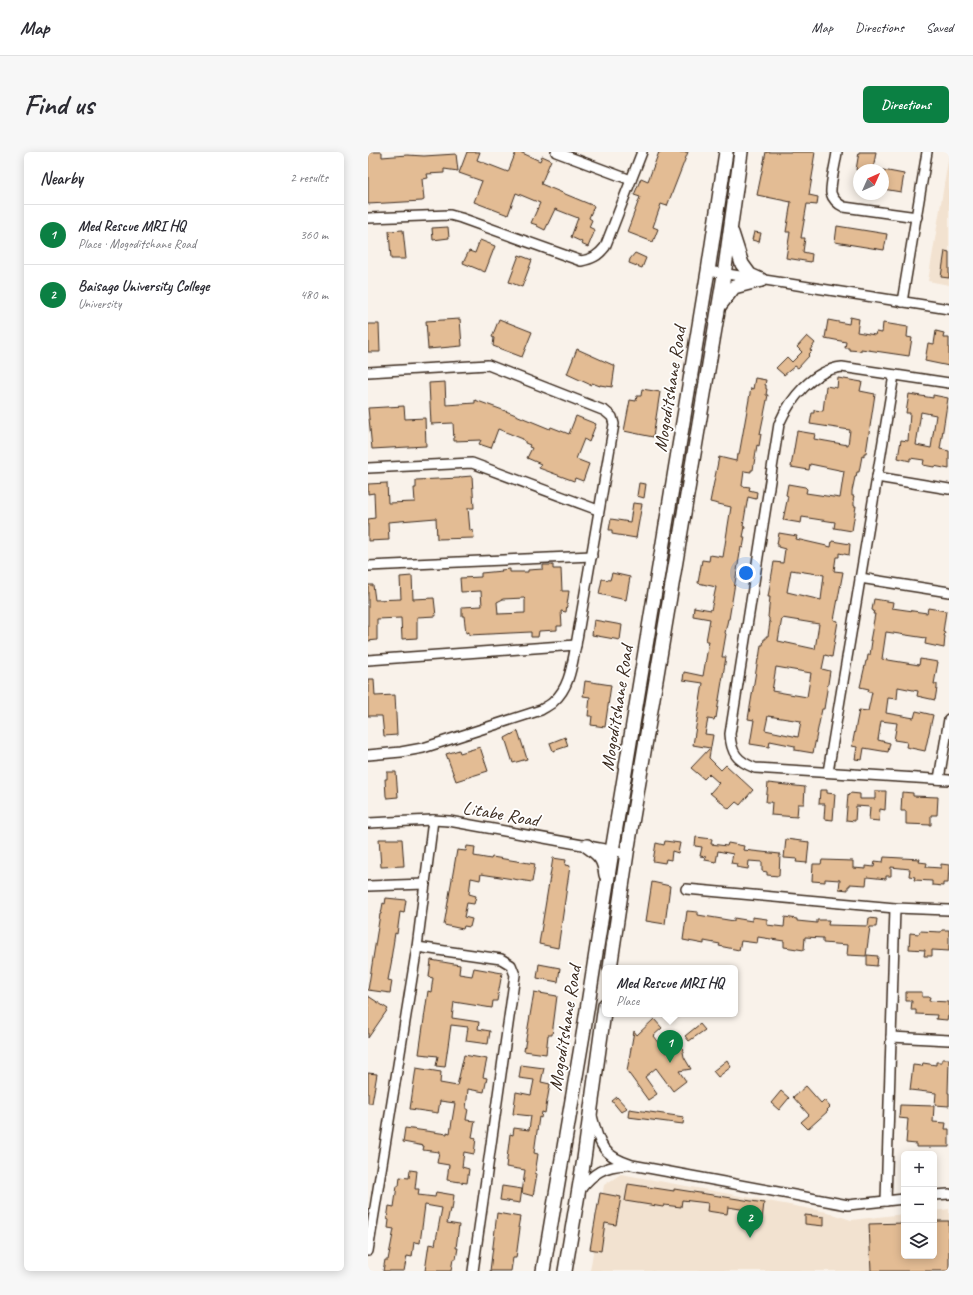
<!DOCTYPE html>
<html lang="en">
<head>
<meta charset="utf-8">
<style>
	:root { --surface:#fff; --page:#f7f7f7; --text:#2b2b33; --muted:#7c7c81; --line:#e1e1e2; --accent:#0b8043 }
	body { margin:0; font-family:Caveat,sans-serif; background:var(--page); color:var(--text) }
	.controls { position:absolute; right:12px; bottom:12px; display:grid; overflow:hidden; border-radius:6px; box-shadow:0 2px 10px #0003 }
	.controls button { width:36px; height:36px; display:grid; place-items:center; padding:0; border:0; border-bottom:1px solid var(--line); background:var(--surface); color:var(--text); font:20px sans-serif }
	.compass { position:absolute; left:485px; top:12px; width:36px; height:36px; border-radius:50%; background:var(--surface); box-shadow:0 2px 10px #0003; rotate:45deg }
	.you { position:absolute; left:378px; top:421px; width:14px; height:14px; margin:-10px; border:3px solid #fff; border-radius:50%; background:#1a73e8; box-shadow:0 0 0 6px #1a73e833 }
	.badge { display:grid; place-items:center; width:26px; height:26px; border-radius:50%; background:var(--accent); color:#fff; font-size:13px; font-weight:700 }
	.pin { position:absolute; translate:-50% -33px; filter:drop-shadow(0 1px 2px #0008) }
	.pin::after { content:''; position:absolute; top:21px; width:14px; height:12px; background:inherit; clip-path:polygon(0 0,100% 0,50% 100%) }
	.popup { position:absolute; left:234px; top:813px; width:136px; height:52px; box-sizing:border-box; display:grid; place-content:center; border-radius:6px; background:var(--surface); filter:drop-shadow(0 1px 3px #0005); font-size:13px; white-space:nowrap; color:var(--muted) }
	.popup b { font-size:15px; color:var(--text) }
	.popup::after { content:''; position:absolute; left:50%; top:100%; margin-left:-8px; border:8px solid transparent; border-top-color:var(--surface) }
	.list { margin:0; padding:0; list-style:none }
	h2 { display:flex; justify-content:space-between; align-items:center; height:52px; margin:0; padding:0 16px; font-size:17px }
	h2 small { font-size:13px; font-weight:400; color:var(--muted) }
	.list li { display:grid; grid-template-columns:26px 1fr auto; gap:12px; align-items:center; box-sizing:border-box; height:60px; padding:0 16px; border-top:1px solid var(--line) }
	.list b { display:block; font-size:15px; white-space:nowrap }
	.list p { margin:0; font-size:13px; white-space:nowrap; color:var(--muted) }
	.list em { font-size:13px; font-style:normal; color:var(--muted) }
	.icon { flex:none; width:22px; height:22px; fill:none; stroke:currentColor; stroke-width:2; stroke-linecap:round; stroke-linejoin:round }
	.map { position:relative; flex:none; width:581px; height:1119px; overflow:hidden; border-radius:6px }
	header { display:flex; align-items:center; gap:24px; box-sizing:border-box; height:56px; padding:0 20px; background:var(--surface); border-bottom:1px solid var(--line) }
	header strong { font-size:19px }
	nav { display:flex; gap:22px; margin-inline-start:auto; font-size:14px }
	.intro { display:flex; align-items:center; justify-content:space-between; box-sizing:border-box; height:96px; padding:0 24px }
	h1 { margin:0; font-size:28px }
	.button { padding:10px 18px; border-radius:6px; background:var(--accent); color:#fff; font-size:14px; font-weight:700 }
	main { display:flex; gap:24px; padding:0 24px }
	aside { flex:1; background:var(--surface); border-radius:6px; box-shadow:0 2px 10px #0003 }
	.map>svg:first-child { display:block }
</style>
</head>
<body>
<header>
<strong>Map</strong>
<nav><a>Map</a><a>Directions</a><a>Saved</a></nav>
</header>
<div class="intro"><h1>Find us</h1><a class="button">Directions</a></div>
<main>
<aside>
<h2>Nearby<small>2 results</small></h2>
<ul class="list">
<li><span class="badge">1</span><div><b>Med Rescue MRI HQ</b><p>Place · Mogoditshane Road</p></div><em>360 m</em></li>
<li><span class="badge">2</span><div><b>Baisago University College</b><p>University</p></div><em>480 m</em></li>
</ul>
</aside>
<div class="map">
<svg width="581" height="1119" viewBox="0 0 581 1119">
	<rect width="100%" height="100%" fill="#f9f2ea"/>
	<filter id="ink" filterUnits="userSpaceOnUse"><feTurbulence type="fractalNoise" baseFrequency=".025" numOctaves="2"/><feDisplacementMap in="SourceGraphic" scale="8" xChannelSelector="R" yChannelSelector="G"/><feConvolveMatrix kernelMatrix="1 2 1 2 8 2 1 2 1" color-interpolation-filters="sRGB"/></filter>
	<g filter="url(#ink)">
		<g fill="#f2e2d0">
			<polygon points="581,3 581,133 560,129"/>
			<polygon points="253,1022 459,1060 483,1068 536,1062 536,1104 566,1104 566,1059 581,1057 581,1119 222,1119 236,1033"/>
		</g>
		<g fill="#e3bc94" stroke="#3b2a1e" fill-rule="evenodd">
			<polygon points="0,0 14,0 14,5 39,3 56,4 88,2 90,19 76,17 76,21 59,22 60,26 54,27 56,48 54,49 0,52"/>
			<polygon points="99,0 112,0 109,8 140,20 148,0 152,0 172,9 174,4 183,8 173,32 226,54 221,66 224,68 221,75 227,78 220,95 213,92 214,90 203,85 210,66 187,57 177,78 169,74 169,73 163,71 172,51 148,41 140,63 106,50 114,29 91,21"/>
			<polygon points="291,0 320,0 299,54 293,52 285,75 290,77 285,90 259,80 272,45 266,43 273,26 280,29"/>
			<polygon points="398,0 447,0 445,13 446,13 441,43 450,45 449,53 439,52 433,86 437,86 435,100 444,102 443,110 418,106 422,80 418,80 423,50 389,43"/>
			<polygon points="491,0 508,0 505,18 488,18"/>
			<polygon points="515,18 536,22 533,40 515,37"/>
			<polygon points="469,74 519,82 516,98 467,90"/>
			<polygon points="80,75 81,86 65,88 64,76"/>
			<polygon points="35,78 38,107 23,107 21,79"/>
			<polygon points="386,80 393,81 391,90 384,88"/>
			<polygon points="112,88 127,94 117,120 95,111 101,99 107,101"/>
			<polygon points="577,99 581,100 581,126 573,125"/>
			<polygon points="267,101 278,106 274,116 261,111 262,107"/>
			<polygon points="151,103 164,108 154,135 141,130"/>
			<polygon points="482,165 491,167 489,180 507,183 508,180 514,181 515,171 540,175 539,185 544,186 541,204 493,197 493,199 481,198 481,196 477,196 478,190 457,186 460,168 481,172"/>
			<polygon points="92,167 94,194 60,197 58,169"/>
			<polygon points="131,167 164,180 154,205 125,194 126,186 124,185"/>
			<polygon points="0,172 11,172 12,200 0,200"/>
			<polygon points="568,179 576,181 575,186 581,186 581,214 557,209 560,191 566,192"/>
			<polygon points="439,184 447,191 442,198 444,199 440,203 441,204 430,216 427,214 416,223 408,216 419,205 424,210 434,200 429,195"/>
			<polygon points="209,197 247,214 244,235 232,233 232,234 224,231 223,233 199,222"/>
			<polygon points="387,226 398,228 397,233 398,233 398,237 399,237 398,243 400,243 392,282 393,282 391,294 389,293 385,318 383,318 383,320 376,319 374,334 382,335 381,338 389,340 388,347 380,345 377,362 375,374 377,375 375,385 377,385 375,396 373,395 361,467 360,467 357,481 358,482 354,505 358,505 348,566 347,565 346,568 340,567 337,582 345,583 341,606 353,618 358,613 385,638 372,653 368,650 361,657 342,641 351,631 341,622 336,627 323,616 342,596 325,593 335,531 315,528 316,520 335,524 341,489 338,489 342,467 325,464 326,455 343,458 348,435 330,431 334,408 341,409 342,403 355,405 363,355 342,350 351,305 368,309 369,303 371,303 383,236 385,237"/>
			<polygon points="470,226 494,230 492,239 507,242 498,301 496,301 496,305 494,304 491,320 489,320 488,325 487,325 484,339 484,344 486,344 485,348 486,348 486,354 488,354 484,379 466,376 467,370 434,365 433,371 415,368 420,344 418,343 420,332 437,335 439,337 438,341 472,346 476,319 442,312 441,318 423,315 429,279 447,282 446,287 480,293 482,278 442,272 444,261 446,261 446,258 455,259 458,234 469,236"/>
			<polygon points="77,230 78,253 107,251 107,248 143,261 182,277 183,275 201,282 208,264 228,272 221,290 216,287 208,307 221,312 215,329 207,326 206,329 171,316 173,312 159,306 164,296 161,295 162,293 157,291 157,289 155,288 155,287 130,277 123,296 111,292 113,288 86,289 85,271 63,272 61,231"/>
			<polygon points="274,237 292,240 285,285 256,279 262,248 268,249 269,244 273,244"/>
			<path d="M 541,242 L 565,246 L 565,243 L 580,246 L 572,297 L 581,299 L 581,317 L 566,314 L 566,315 L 555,313 L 556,308 L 542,306 L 542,309 L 530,306 L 533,288 L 540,289 L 542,261 L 538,261 ZM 553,260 L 568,263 L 563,296 L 548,293 Z"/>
			<polygon points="36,254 37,267 57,266 58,294 4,297 0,256"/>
			<polygon points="104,324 106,356 100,356 102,379 105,378 106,386 69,387 68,366 20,370 21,388 0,389 0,367 7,366 6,341 0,342 0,332 19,331 20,351 47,350 46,336 48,336 48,328 92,326 92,325"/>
			<polygon points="271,331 278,332 276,346 269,344"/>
			<polygon points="265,351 274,352 268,386 244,382 244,378 241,378 243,367 262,370"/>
			<path d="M 411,381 L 429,384 L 428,387 L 463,395 L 464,389 L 482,392 L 481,403 L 471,401 L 471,405 L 468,405 L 466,419 L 475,420 L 466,468 L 470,469 L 464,505 L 457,503 L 454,517 L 462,519 L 456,557 L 454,557 L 445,601 L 427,598 L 427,594 L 402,589 L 401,595 L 382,592 L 386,568 L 380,567 L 390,507 L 391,507 L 393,493 L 395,493 L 396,487 L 398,487 L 398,484 L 400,484 L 402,470 L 401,470 L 401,466 L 400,465 L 402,445 L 400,445 L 406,410 L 415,411 L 417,397 L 410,395 L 410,392 L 409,392 ZM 423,418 L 456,423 L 453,448 L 419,440 ZM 414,466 L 451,472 L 447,497 L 410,489 ZM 408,515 L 443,521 L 439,545 L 404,539 ZM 400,564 L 433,569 L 430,585 L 397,578 Z"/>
			<path d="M 175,413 L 185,413 L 185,417 L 193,417 L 194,439 L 201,439 L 198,460 L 193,459 L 194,474 L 189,474 L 189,478 L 171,479 L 170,485 L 163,485 L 163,480 L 101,483 L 101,480 L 98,481 L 96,464 L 94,464 L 94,455 L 114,454 L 113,439 L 93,440 L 92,426 L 113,425 L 113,421 L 134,419 L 133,418 L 142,417 L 142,420 L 160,420 L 160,418 L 175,417 ZM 156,446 L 157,447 L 157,461 L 130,462 L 129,450 L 135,447 Z"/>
			<polygon points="244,421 262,425 258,448 231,442 234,427 242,428"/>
			<polygon points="44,424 45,447 66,446 68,464 49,465 49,486 34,487 33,466 9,467 9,488 0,489 0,433 5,433 7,448 33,447 32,425"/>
			<polygon points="506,447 525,450 524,456 559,461 560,456 578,459 575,480 577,481 576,484 577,484 576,496 557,492 558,486 518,480 514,507 551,513 552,507 570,510 566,532 569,532 569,536 567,548 549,544 550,539 530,535 529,547 520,546 518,561 546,566 548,559 565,563 557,599 538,595 539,590 526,588 529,571 513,569 510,588 522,591 520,600 496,596 494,608 487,607 489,595 484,594 491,558 500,559 504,540 500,540 501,537 492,535 498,509 499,509 500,503 502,503 504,489 502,489 507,462 505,462 506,459 504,458"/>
			<polygon points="226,468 254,473 252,488 224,483"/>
			<polygon points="0,527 6,527 7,544 27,543 29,583 16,584 14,564 0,564"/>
			<polygon points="217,529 243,533 237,575 223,573 224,564 220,564 222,545 215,544"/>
			<polygon points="150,579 159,607 145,611 137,586"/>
			<polygon points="197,585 200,594 185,599 182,591"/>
			<polygon points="112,595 120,619 88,629 78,602 91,598 92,601"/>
			<polygon points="19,620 28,620 30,645 19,646 18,644 17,627 19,627"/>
			<polygon points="400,631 437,635 436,652 430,652 429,665 403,663 404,650 398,650"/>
			<polygon points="452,638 459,638 459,641 467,642 465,668 456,667 457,652 451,652"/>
			<polygon points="507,639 518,639 517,658 512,657 511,669 501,668 502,655 488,654 487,669 478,668 480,642 481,643 482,641 492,642 492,647 507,647"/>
			<polygon points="534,640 545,641 545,644 570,645 569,663 563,663 563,673 538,672 538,659 533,659"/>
			<polygon points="328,685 344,687 343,692 359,694 360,691 376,694 375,698 412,702 411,724 399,723 399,720 394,719 394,710 381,709 380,717 368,715 369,712 363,711 365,702 350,699 348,710 337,708 338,705 332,704 334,695 327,694"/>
			<polygon points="11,687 34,687 36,714 13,715"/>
			<polygon points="418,687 441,690 439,711 428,710 429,707 416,706"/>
			<polygon points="297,689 312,691 310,701 304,699 303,708 298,707 297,711 285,709 288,691 296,693"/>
			<polygon points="99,694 107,695 106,704 123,707 124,705 167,712 164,730 113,722 112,728 103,726 101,742 108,744 106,752 99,751 96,765 104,767 102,775 96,774 95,777 76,773 89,698 98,699"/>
			<polygon points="516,705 552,707 551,710 559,711 558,715 573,716 573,712 581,713 580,731 575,731 575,734 564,733 564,729 546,728 547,725 541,724 542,717 523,715 523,724 518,724 518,727 499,725 498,733 482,732 482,734 480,734 480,738 471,737 472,728 457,727 457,730 444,729 445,712 453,712 454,708 485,709 485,716 498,717 498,714 506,715 507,709 515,710"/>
			<polygon points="185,706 198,708 197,713 202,714 190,796 171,792"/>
			<polygon points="284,730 302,734 297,772 278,769"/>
			<polygon points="18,746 38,748 36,761 32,760 29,782 27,781 23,807 24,807 20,828 24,829 22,841 0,838 12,762 13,762 15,751 17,752"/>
			<polygon points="319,759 330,760 330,763 366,769 366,766 384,769 384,765 399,767 399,773 416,775 417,765 429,767 429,769 449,771 449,768 461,768 460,773 500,774 501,766 509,767 508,775 502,775 498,804 479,803 480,793 455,791 455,786 437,785 436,798 416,795 416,789 390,785 389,791 373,789 371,798 351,794 352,792 336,789 336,792 315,788"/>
			<polygon points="574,778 581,778 581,799 564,798 564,804 556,804 557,798 541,797 542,781 551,782 552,779 573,780"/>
			<polygon points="499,803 510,804 509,814 499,813"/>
			<polygon points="63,808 92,813 91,822 104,824 106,816 134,821 129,849 125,849 124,856 86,850 84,866 111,870 110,877 122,879 120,892 98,889 100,875 83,873 77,915 68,914 70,904 51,902 60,839 63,840 65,826 61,825"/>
			<polygon points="171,812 192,816 190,830 169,826"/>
			<polygon points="166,840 189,844 184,883 180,883 178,902 156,899"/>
			<polygon points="538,840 554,840 554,845 562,845 561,849 581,850 581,864 580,864 579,868 568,867 569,863 548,862 548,858 543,858 544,849 538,849"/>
			<polygon points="0,844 20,857 0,886"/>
			<polygon points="286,867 294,876 285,884 298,901 309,893 314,894 316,905 323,917 311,919 318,929 305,939 288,916 277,925 289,942 280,948 259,919 266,879 269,883"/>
			<polygon points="332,872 337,878 321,889 317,884"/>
			<polygon points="96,903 119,907 115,925 119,926 116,940 100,937 98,957 100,957 98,968 107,969 104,985 108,986 106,1002 96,1000 94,1015 101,1017 99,1031 79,1028 81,1013 69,1011 71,1000 55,998 56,994 35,990 37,976 79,982 79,980 82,981 87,951 72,949 70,961 42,957 48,916 73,920 72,931 89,934"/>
			<polygon points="574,907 581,907 580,941 581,941 581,954 567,953 568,941 542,938 545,913 554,914 555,911 568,913 568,910 574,910"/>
			<polygon points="359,908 363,915 350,925 345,919"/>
			<polygon points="153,913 176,916 173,930 182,932 177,961 174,960 173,966 171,965 166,1001 170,1002 167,1022 169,1022 165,1044 154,1041 157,1018 138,1015 142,982 145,983 146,976 161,978 163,964 145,962 148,940 163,943 166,928 151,926"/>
			<polygon points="0,921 9,922 4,951 0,951"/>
			<polygon points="438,934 453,951 456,948 462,955 459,958 460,959 440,977 433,970 441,963 425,945"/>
			<polygon points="413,939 421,946 411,958 403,951"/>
			<polygon points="249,945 259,956 253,960 244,949"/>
			<polygon points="532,953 566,954 565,970 578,971 577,977 581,977 581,995 548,995 548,992 538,991 540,967 531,966"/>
			<polygon points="261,957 316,965 315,972 260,965"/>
			<polygon points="42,1018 49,1019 47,1037 51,1037 50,1043 67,1045 68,1040 86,1043 84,1058 82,1057 79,1071 91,1073 88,1096 90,1096 88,1107 85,1107 83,1119 57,1119 61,1092 67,1093 74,1056 57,1053 52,1091 46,1090 44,1105 39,1104 36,1119 15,1119 17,1108 20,1108 26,1077 20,1076 21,1068 19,1067 21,1054 26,1055 29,1034 31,1034 32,1025 41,1026"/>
			<polygon points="260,1032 306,1039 306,1037 396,1051 394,1068 384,1067 385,1059 360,1055 359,1062 339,1059 340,1051 314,1048 313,1055 296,1053 295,1055 257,1049"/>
			<polygon points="134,1034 154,1037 152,1051 132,1048"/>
			<polygon points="232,1041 253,1045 248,1073 237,1071 233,1099 222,1097"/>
			<polygon points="129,1061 152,1065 150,1076 152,1076 148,1106 145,1106 143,1119 122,1119"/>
			<polygon points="437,1063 456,1065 456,1074 437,1072"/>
			<polygon points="566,1069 581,1069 581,1119 503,1119 501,1072 536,1071 536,1104 566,1104"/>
		</g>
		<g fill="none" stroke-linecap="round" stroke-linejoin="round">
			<defs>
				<g id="minor">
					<polyline points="188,0 263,28"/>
					<path d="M 469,0 C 468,10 462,32 463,41 C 465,48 470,52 476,55 L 549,65"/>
					<path d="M 0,66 L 82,63 L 93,66 L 213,109 C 224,107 230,104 237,95 L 274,0"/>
					<polyline points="340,119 581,157"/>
					<polyline points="534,150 559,0"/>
					<path d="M 0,220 L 120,213 L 237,259 L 244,265 L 246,272 L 208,493 C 204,512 202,535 186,549 C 183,553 177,555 173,558 L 55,596 L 33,600 L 0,603"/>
					<path d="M 581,231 L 474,215 C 445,218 422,247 411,272 L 362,582 C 363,601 369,609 387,616 L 581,628"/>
					<polyline points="0,316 104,311 230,358"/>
					<polyline points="509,325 581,337"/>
					<polyline points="0,414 224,404"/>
					<polyline points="492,426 581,440"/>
					<polyline points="0,508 208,493"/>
					<polyline points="460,620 526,223"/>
					<polyline points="571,627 581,567"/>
					<polyline points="0,671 65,668 81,669 259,701"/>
					<polyline points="0,734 57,732"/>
					<polyline points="318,737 527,756 581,758"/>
					<polyline points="49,795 133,807 143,813 147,823 105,1119"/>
					<polyline points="523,885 581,888"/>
					<path d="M 224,964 C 232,994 234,1003 264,1013 L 480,1053 L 536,1047"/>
					<path d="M 212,1038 C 225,1021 236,1014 258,1013"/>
					<polyline points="566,1043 581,1042"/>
					<polyline points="518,1049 527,756"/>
					<polyline points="0,1099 49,795 65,668"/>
				</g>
				<g id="secondary">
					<polyline points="364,81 374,112 382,123 393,128"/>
					<polyline points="352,153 366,135 393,128"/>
					<path d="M 219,694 C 232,703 236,707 238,723"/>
					<polyline points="242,816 259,701 356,123 373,0"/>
					<polyline points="175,1119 216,877 244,699 340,119 358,0"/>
					<polyline points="197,1119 216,1007 237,853"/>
				</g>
			</defs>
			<use href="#minor" stroke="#3b2a1e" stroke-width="12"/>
			<use href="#secondary" stroke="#3b2a1e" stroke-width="16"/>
			<use href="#minor" stroke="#fff" stroke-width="9"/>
			<use href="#secondary" stroke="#fff" stroke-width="13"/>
		</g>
	</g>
	<g text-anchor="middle" stroke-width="3.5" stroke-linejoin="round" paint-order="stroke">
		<g font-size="19" fill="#3b2a1e" stroke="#fff">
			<text transform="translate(301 237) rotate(-81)" y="7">Mogoditshane Road</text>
			<text transform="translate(248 556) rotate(-81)" y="7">Mogoditshane Road</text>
			<text transform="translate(133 661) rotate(10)" y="7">Litabe Road</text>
			<text transform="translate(196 876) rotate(-81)" y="7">Mogoditshane Road</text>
		</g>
	</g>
</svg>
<div class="controls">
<button>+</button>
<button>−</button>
<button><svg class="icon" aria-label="layers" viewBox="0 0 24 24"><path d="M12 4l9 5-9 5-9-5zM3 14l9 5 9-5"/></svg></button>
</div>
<svg class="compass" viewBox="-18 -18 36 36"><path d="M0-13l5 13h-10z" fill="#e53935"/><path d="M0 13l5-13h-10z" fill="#7c7c81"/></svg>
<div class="you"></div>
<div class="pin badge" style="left:302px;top:911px">1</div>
<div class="popup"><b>Med Rescue MRI HQ</b>Place</div>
<div class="pin badge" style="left:382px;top:1086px">2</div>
</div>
</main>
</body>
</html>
